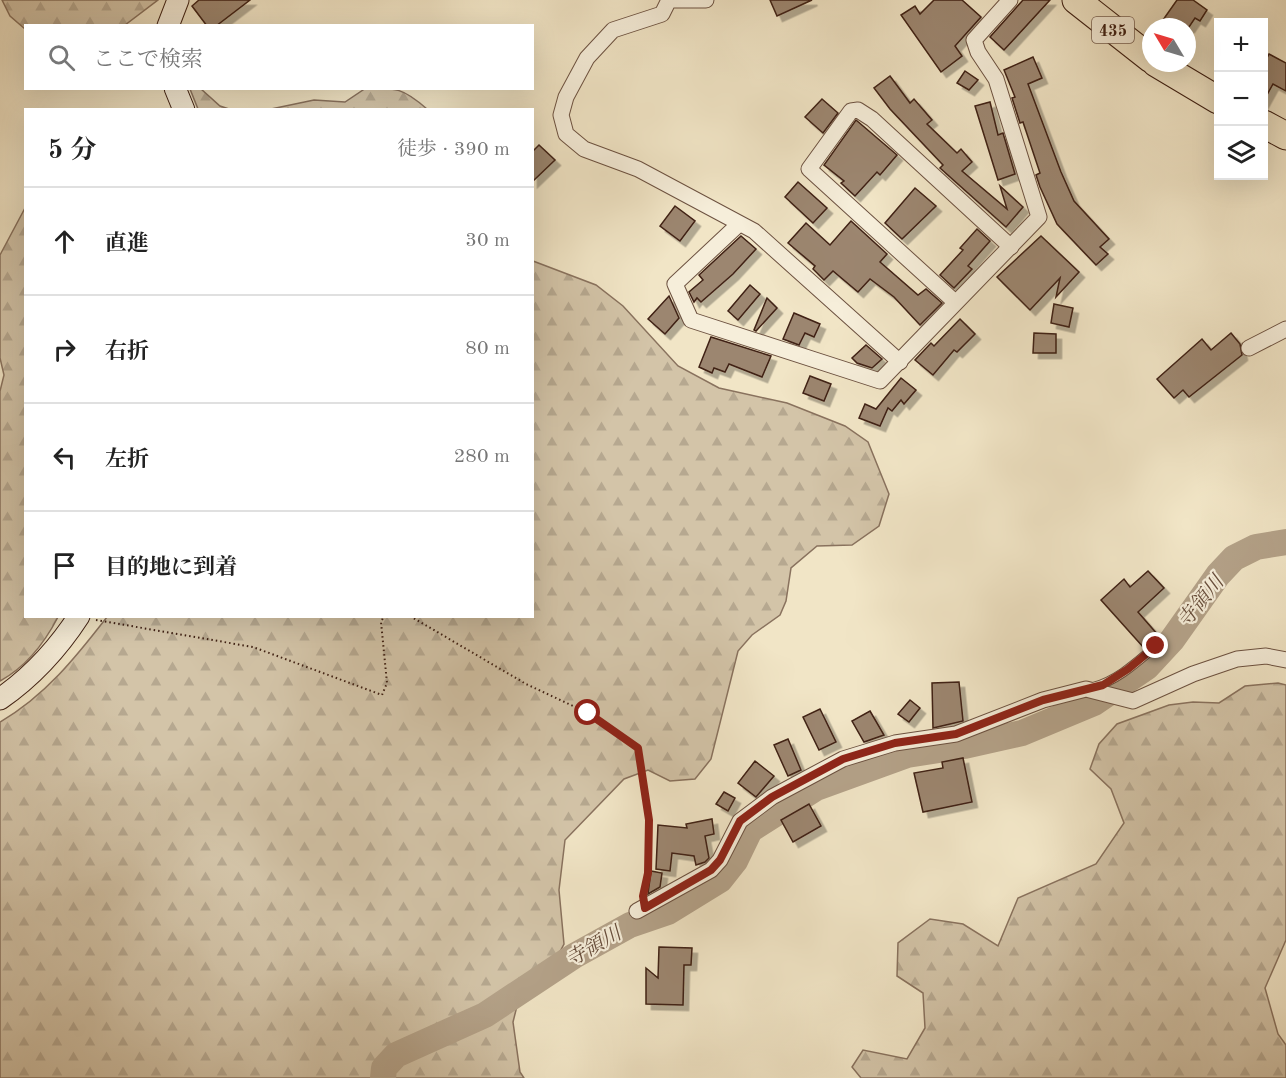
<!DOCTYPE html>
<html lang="ja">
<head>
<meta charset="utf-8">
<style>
	:root { --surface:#fff; --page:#f6f6f6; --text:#222; --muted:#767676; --line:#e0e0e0 }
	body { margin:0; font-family:"Old Standard TT","Noto Serif JP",serif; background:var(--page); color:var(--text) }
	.controls { position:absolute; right:18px; top:18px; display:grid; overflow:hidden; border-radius:0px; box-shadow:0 6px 24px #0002 }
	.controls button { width:54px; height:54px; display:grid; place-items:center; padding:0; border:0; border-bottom:2px solid var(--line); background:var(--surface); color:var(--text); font:30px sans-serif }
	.compass { position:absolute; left:1142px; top:18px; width:54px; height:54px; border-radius:50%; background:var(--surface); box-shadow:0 6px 24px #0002; rotate:308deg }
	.stop { position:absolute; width:18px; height:18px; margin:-14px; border:4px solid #8f2418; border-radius:50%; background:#fff }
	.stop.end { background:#8f2418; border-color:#fff; box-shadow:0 2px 6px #0008 }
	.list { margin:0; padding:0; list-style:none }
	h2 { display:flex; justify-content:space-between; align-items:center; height:78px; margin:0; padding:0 24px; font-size:26px }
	h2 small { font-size:20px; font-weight:400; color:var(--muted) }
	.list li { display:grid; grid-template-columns:39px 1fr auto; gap:18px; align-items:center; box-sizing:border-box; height:108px; padding:0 24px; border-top:2px solid var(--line) }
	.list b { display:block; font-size:22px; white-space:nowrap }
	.list em { font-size:20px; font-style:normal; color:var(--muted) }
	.icon { flex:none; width:33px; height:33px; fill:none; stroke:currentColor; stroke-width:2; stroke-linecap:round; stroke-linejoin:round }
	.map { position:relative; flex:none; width:1286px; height:1078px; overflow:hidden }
	.search { position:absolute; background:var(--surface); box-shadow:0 6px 24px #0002; left:24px; top:24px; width:510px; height:66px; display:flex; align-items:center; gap:15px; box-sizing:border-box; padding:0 21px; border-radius:0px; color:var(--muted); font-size:22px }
	.panel { position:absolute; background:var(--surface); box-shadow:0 6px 24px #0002; left:24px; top:108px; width:510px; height:510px; border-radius:0px }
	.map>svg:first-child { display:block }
</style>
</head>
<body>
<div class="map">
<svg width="1286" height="1078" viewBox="0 0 1286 1078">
	<defs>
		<pattern id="forest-firs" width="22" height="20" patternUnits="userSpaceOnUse" patternTransform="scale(1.5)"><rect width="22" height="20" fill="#d3c4a8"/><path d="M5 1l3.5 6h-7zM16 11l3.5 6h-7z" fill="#b6a890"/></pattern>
		<filter id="shadow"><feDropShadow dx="5.5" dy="5.5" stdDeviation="0" flood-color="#0004"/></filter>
	</defs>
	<rect width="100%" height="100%" fill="#f1e5c6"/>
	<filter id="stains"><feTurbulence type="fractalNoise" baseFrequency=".00333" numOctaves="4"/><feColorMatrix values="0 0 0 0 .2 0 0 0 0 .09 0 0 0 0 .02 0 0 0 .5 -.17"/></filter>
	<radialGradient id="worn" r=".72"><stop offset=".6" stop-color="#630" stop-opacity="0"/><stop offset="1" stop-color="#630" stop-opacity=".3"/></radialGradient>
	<g fill="url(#forest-firs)" stroke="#89725e" stroke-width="1.5">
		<polygon points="2,0 158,0 125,25 26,26 25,29 10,16"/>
		<path d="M 366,88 C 397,88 403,88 427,109 L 271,109 L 314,100 L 345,102 Z"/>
		<polygon points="190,89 201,89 220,106 229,109 198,109"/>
		<path d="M 25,208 L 26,616 L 58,617 C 45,642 26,667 0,681 L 0,391 L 4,375 L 0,358 L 0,255 Z"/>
		<path d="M 533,261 L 596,285 L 623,306 L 678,366 L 719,388 L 787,403 L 845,426 L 868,442 L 889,494 L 879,526 L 852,545 L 817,546 L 791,568 L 786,601 L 780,615 L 752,635 L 738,651 L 711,759 L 695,779 L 670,781 L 648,770 L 624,779 L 565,840 L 559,890 L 564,944 L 555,961 L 522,986 L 513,1022 L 520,1072 L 524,1078 L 0,1078 L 0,722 C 45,696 76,657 107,617 L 532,616 Z"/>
		<polygon points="1278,683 1286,685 1286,940 1265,988 1278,1034 1286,1045 1286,1078 861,1078 852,1067 863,1050 907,1059 925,1028 923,993 897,976 898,943 930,919 963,924 998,946 1018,898 1096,864 1124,823 1111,789 1090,769 1099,744 1117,724 1169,705 1193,702 1219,703 1245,686"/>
	</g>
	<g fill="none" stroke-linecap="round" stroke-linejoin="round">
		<polyline stroke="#b4a289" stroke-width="26" points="383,1078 384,1068 396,1055 485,1015 574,956 630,925 668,912 720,880 735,861 750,830 816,788 907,755 964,746 1022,733 1094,703 1147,667 1172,640 1218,575 1234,558 1256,547 1286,542"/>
	</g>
	<g fill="#9c8670" stroke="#3f2013" stroke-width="1.5" filter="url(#shadow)">
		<polygon points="199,0 250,0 216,26 207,26 192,6"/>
		<polygon points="770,0 812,0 777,16"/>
		<polygon points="934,0 962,0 981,17 955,46 962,56 941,72 901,15 915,6 920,14"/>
		<polygon points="1023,0 1050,0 1004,50 990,37"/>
		<polygon points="1177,0 1193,0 1207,10 1200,21 1195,18 1189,27 1158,27"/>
		<polygon points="1269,54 1286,63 1286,91 1273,84 1263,102 1263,66"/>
		<polygon points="1033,57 1042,78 1028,84 1061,172 1074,201 1109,239 1100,247 1108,254 1096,265 1057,224 1040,187 1036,175 1040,173 1023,122 1020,123 1012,98 1015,97 1004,70"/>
		<polygon points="965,71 978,80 969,90 957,83"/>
		<polygon points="890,76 910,103 914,99 932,120 927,124 957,153 961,149 972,162 962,171 1007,209 1000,186 1023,207 1006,227 940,168 943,165 890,109 874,88"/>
		<polygon points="822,99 838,113 823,133 805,117"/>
		<polygon points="990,102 998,135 1003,133 1015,174 998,180 975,106"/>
		<polygon points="856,120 897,155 880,175 877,172 855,196 841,183 844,181 824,165"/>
		<polygon points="539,145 555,160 532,182 532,152"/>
		<polygon points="798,182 827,208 813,223 785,197"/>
		<polygon points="915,188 936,206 902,239 885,223"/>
		<polygon points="675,206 695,221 680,241 660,226"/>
		<polygon points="851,221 887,254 880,262 918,295 926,289 942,303 920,325 894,297 870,279 858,292 833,271 824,280 813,269 815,266 788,243 806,223 830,245"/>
		<polygon points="977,229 990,241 968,266 972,269 954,288 940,275 963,250 960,248"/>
		<polygon points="741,236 756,249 733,274 701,302 697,298 694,302 689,292 703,280 699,275"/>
		<polygon points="1041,236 1079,272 1056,297 1060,278 1030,310 997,277"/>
		<polygon points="750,285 760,294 738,320 728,311"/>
		<polygon points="669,296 679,318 665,334 648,319"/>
		<polygon points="767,298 777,308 756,331 754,330"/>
		<polygon points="1054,304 1073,308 1069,327 1051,323"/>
		<polygon points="794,313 820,324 814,337 805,333 799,345 783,339"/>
		<polygon points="960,319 975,334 957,352 954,350 933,375 915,360 931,343 934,346"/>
		<polygon points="1034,333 1056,334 1056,353 1033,353"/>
		<polygon points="1231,333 1240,344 1242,355 1189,397 1183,390 1174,398 1157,379 1202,339 1211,350"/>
		<polygon points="711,337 771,356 762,377 729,364 725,372 714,368 712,373 699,367"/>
		<polygon points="866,345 882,359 872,368 857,363 852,358"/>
		<polygon points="810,376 831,384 824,401 803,393"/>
		<polygon points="901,378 916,390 904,404 901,400 892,411 888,408 880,426 859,418 865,404 876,409"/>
		<polygon points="1148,571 1164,588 1138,612 1158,635 1144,648 1101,600 1124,579 1130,587"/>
		<polygon points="959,682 963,721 933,728 932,683"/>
		<polygon points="910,700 920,708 909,722 898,714"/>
		<polygon points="820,709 836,742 819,750 803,717"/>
		<polygon points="870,711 884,735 864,742 852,721"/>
		<polygon points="788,739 801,770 788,776 774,745"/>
		<polygon points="963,758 972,802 923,812 914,773 943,768 942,762"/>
		<polygon points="755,761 774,776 756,797 738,783"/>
		<polygon points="724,792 735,798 728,811 716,804"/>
		<polygon points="809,804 821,826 793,842 781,820"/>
		<polygon points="712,819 714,834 705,836 709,858 705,862 696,865 694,856 672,853 670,871 656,869 658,825 687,828 686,824"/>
		<polygon points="651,871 662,873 660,887 648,894"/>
		<polygon points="659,947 692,948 691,965 684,965 683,1005 646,1004 646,968 658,978"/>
	</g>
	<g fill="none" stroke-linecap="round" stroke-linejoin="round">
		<defs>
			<path id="lane" d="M 1093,687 C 1117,681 1137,662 1156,646"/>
			<g id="street">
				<polyline points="706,0 669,0 662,14 613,30 587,58 566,97 561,115 566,134 584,149 638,169 754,231 900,362"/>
				<polyline points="739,224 675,284 691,320 880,381 1039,217 996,79 978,52 974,40 1010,0"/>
				<polyline points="955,302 809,169 851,111 858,110 872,119 1011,247"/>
				<polyline points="1249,348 1286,329"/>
				<polyline points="637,911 711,870 720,860 740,821 772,797 843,759 895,743 956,734 1043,700 1086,689 1133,701 1193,674 1237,659 1266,656 1286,660"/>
			</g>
			<g id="secondary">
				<polyline points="168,26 178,0"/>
				<polyline points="175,88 184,110"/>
				<path d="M 0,699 C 33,676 57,650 79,616"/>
			</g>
			<g id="highway">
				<polyline points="1076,0 1151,59"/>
				<polyline points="1156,63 1218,100"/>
				<polyline points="1264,124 1286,136"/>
			</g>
		</defs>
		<use href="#lane" stroke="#6c5140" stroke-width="10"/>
		<use href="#street" stroke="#6c5140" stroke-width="17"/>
		<use href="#secondary" stroke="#3f2013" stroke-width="23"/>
		<use href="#highway" stroke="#3f2013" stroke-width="29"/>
		<g stroke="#3f2013" stroke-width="2" stroke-dasharray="1.5 3" stroke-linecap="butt">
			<path d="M 410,616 L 526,684 L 588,713 L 638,748 C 645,795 654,843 644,890"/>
			<polyline points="96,620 253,647 382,695 387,683 381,622 384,616"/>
		</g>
		<use href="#lane" stroke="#f6eeda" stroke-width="8"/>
		<use href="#street" stroke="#f6eeda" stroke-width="15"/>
		<use href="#secondary" stroke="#f6eeda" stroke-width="21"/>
		<use href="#highway" stroke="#f1e5c6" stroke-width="27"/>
	</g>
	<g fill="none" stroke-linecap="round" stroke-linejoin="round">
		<polyline stroke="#8f2418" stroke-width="8" points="588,713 638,748 649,820 648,873 643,896 645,908 711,870 720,860 740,821 772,797 843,759 895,743 956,734 1043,700 1103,685 1128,669 1156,646"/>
	</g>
	<g text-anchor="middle" stroke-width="4.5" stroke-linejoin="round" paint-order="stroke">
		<rect fill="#f6eeda" stroke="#765e4f" stroke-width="1.5" x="1092" y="17" width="42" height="26" rx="4.5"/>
		<g font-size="16" font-weight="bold" fill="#3f2013">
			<text x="1113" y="36">435</text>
		</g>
		<g font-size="20" font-style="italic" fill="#684e3c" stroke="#f6eeda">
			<text transform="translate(1200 601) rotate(-51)" y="7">寺領川</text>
			<text transform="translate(593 946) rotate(-30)" y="7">寺領川</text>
		</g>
	</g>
	<rect width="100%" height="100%" filter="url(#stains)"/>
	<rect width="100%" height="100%" fill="url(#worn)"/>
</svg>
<div class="controls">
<button>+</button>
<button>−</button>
<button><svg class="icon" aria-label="layers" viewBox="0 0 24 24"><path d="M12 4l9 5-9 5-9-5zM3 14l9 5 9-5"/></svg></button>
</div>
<svg class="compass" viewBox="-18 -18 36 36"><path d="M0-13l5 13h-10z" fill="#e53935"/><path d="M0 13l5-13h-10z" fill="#767676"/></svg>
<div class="stop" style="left:588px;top:713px"></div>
<div class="stop end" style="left:1156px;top:646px"></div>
<div class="search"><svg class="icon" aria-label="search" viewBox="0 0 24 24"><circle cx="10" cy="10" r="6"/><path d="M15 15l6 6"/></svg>ここで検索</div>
<section class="panel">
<h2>5 分<small>徒歩 · 390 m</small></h2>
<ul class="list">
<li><svg class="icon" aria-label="ahead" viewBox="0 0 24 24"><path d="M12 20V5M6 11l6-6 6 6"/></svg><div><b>直進</b></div><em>30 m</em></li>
<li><svg class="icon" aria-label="right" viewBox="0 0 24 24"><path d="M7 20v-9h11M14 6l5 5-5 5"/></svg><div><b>右折</b></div><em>80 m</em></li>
<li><svg class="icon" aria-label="left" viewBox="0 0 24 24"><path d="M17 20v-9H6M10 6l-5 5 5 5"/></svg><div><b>左折</b></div><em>280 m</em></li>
<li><svg class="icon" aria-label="arrive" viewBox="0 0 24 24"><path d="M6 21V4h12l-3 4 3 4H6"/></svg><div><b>目的地に到着</b></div></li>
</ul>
</section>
</div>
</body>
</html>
